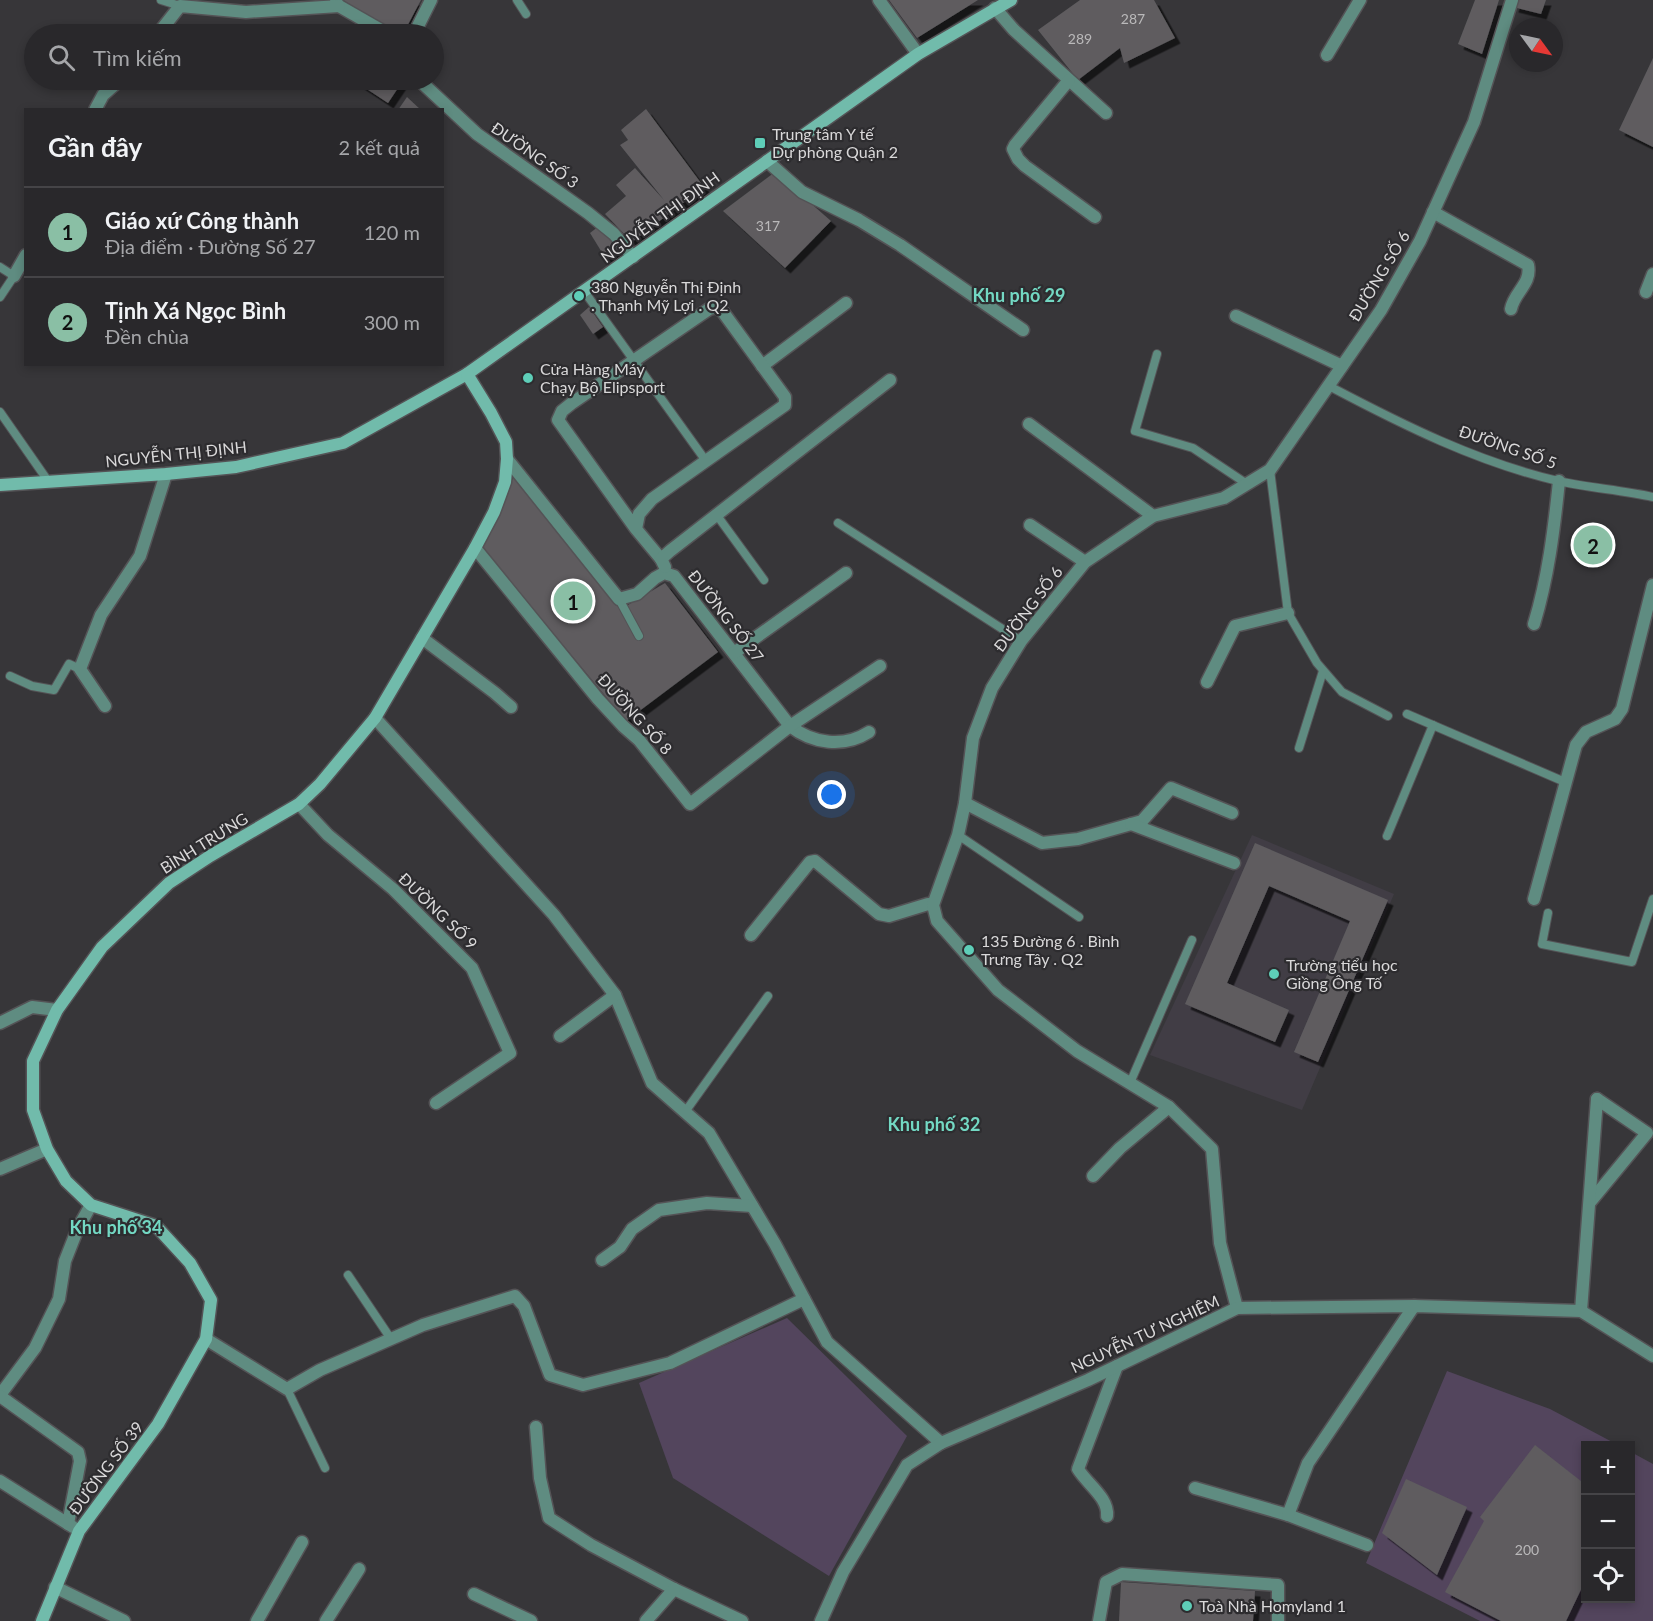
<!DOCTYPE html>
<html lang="vi">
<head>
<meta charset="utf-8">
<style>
	:root { --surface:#29282b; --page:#313033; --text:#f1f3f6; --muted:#a5a6a9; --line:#454447; --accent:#8abfa5 }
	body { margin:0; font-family:Lato,sans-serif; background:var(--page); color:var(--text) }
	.controls { position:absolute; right:18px; bottom:18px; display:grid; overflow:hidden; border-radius:0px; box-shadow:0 3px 9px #0003 }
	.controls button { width:54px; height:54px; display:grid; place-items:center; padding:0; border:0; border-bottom:2px solid var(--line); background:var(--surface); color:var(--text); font:30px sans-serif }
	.compass { position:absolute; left:1509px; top:18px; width:54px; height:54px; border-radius:50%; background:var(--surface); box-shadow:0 3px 9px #0003; rotate:123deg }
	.you { position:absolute; left:832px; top:795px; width:21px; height:21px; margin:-15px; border:4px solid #fff; border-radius:50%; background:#1a73e8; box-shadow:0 0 0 9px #1a73e833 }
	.badge { display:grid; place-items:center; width:39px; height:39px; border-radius:50%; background:var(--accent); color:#111; font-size:20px; font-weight:700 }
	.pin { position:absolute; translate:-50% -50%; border:3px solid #fff; box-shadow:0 2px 6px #0006 }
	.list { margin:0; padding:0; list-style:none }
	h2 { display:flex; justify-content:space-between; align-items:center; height:78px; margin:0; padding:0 24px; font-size:26px }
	h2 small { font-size:20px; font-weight:400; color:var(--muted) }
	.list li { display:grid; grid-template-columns:39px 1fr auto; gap:18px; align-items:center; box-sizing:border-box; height:90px; padding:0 24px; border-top:2px solid var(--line) }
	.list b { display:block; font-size:22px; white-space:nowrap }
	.list p { margin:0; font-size:20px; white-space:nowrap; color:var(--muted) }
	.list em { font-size:20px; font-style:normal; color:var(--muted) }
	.icon { flex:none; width:33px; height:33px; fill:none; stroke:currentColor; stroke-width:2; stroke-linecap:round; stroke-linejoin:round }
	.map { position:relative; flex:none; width:1653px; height:1621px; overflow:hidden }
	.search { position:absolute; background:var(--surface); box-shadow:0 3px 9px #0003; left:24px; top:24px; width:420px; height:66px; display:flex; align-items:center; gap:15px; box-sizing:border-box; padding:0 21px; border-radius:33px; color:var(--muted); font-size:22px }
	.panel { position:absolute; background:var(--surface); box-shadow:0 3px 9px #0003; left:24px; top:108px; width:420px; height:258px; border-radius:0px }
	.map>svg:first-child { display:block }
</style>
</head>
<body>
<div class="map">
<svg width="1653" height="1621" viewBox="0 0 1653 1621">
	<defs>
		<filter id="shadow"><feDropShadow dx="5.5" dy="5.5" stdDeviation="0" flood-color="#0009"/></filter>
	</defs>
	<rect width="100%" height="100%" fill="#373639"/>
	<polygon fill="#413d45" points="1252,835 1394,894 1302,1110 1150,1055"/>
	<g fill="#53455d">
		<polygon points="787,1318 907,1436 829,1576 673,1478 639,1383"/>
		<polygon points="1447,1371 1550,1409 1618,1445 1586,1446 1586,1598 1630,1598 1631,1452 1653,1464 1653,1621 1480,1621 1366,1563"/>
	</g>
	<g fill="#5e5c5f" filter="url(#shadow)">
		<polygon points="343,0 421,0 403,34 397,34"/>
		<polygon points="889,0 978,0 917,38"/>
		<polygon points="1080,0 1154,0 1175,38 1124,63 1120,48 1078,80 1038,30"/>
		<polygon points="1475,0 1499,0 1482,54 1458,44"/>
		<polygon points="1515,0 1546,0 1541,14 1513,7"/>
		<polygon points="1653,58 1653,147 1619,130"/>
		<polygon points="353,80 399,80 402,82 388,103"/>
		<polygon points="407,97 421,110 398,110"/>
		<polygon points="646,109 704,187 632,242 605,214 626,196 616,185 635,168 664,200 620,145 628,140 621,130"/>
		<polygon points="775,172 831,221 785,268 723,211"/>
		<polygon points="599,226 621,248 606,259 590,233"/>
		<polygon points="589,307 603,327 593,334 580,315"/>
		<polygon points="514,476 609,597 628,605 665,583 718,652 626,721 481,546"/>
		<polygon points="1255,843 1388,900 1318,1062 1294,1052 1350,921 1269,886 1227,983 1289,1010 1275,1042 1185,1004"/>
		<polygon points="1535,1445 1586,1485 1586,1579 1566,1621 1501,1621 1445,1592 1484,1521 1480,1517"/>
		<polygon points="1406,1479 1467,1507 1437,1575 1382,1533"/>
		<polygon points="1121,1582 1255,1591 1253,1621 1119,1621"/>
	</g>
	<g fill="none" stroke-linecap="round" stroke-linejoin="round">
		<defs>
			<g id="lane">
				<polyline points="161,0 180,6"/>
				<polyline points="517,0 526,14"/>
				<polyline points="0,267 14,276 0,297"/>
				<polyline points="584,291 706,461"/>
				<polyline points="1157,354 1135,431 1193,448 1247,484"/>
				<path d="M 1329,386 C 1403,425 1477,462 1558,481 C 1589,488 1622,490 1653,497"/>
				<polyline points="0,412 48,481"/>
				<polyline points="1270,470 1288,613 1317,663 1342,692 1388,716"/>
				<polyline points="716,514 764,580"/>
				<polyline points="838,523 1021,641"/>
				<polyline points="619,599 639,636"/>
				<polyline points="10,676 32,686 54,690 69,664 80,669"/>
				<polyline points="1407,714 1565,782"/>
				<polyline points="1299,748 1323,671"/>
				<polyline points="958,835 1079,917"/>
				<polyline points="1387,836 1433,725"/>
				<polyline points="1548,913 1542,944 1632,962 1653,899"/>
				<polyline points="1130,1083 1192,940"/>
				<polyline points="685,1112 768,996"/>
				<polyline points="348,1275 391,1339"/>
				<polyline points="287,1389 325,1468"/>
			</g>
			<g id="street">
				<polyline points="879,0 918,54"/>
				<polyline points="336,2 339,6 388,34"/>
				<polyline points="995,8 1014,30 1106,113"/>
				<polyline points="158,34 180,6 246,12 339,6"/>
				<polyline points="414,34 431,0"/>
				<polyline points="1327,55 1360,0"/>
				<polyline points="419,80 477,134 588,213 614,234 633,257"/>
				<polyline points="1069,80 1015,145 1013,149 1018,159 1025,166 1095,217"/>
				<polyline points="95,110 103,95 120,80"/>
				<polyline points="767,161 802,192 859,220 900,245 1023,330"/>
				<path d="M 1433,212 L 1528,265 C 1532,284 1514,292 1511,309"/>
				<polyline points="14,276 26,255"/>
				<polyline points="1646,292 1653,274"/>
				<polyline points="1236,316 1342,366"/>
				<polyline points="762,366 846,303"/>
				<polyline points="1029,424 1153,516"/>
				<path d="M 507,459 L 619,599 L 637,594 L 655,578 L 664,573 L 674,576 L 790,726 C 813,744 844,748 869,732"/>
				<polyline points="1030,525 1085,562"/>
				<polyline points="636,529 558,420 562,411 572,403 709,309 716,307 723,312 785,397 785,405 652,499 639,514 636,529 661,559"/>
				<polyline points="475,548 598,699 623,726 639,740 690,804 790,726 880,666"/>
				<polyline points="665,567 661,559 670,551 890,380"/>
				<path d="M 1534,624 C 1548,578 1554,530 1559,481"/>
				<polyline points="422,638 495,693 511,707"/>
				<polyline points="734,653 846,573"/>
				<polyline points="1207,682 1235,626 1288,613"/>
				<polyline points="105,706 80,669 101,615 140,556 166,474"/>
				<polyline points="375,718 554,915 615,995 652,1083 709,1133 775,1244 827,1342 941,1443"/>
				<polyline points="965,803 1042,843 1078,839 1142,821 1171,788 1232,813"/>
				<polyline points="299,804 328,835 393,889 472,968 510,1053 436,1103"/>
				<polyline points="1131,824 1234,863"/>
				<polyline points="1534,899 1576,745 1586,732 1615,719 1622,709 1653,585"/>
				<polyline points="751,935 810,862 815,861 879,914 889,916 928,904 933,905"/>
				<polyline points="0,1023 32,1007 57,1010"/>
				<polyline points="560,1036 615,995"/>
				<polyline points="0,1169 47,1149"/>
				<polyline points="1093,1176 1120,1148 1169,1107"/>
				<polyline points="1591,1201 1647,1133 1597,1099"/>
				<polyline points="602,1260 620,1247 632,1229 659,1210 707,1203 752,1206"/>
				<polyline points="1237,1308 1220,1243 1212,1149 1169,1107 1077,1051 998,990 937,921 933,905 958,835 965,803 973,738 992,688 1021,641 1085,562 1153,516 1224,498 1270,470 1381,310 1420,241 1474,122 1512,0"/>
				<polyline points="1581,1311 1597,1099"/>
				<polyline points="206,1339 287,1389 320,1370 423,1325 515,1296 524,1306 550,1375 583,1385 670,1363 804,1299"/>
				<polyline points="0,1395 35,1348 59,1299 65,1261 78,1228 91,1205"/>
				<polyline points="0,1396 78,1452 80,1461 68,1524"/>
				<polyline points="536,1427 540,1478 549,1518 591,1545 674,1589 742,1621"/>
				<polyline points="0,1481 73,1527"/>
				<polyline points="1195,1488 1288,1515 1367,1545"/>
				<polyline points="1288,1515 1308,1463 1414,1306"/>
				<path d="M 1107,1516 C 1109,1498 1087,1484 1078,1469 L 1117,1366"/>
				<polyline points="55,1587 124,1621"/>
				<polyline points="474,1594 531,1621"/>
				<polyline points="257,1621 302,1542"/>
				<polyline points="326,1621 359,1569"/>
				<polyline points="646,1621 674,1589"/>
				<polyline points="821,1621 843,1572 907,1465 941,1443 1088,1380 1237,1308 1414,1306 1581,1311 1653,1356"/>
				<polyline points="1099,1621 1106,1582 1122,1574 1278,1585 1278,1621"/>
			</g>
			<g id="secondary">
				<polyline points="0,485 166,474 236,467 343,443 467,374 918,54 1011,0"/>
				<polyline points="42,1621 79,1531 158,1424 206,1339 211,1300 190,1263 156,1226 91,1205 66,1181 47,1149 33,1110 33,1061 57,1010 102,947 169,883 210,856 299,804 320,784 375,718 475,548 494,512 505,482 507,459 506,442 491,413 467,374"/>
			</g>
		</defs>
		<use href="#lane" stroke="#545356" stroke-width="10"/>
		<use href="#street" stroke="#545356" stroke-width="15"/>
		<use href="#secondary" stroke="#545356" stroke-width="15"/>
		<use href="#lane" stroke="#5f8c81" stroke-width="8"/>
		<use href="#street" stroke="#5f8c81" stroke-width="12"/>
		<use href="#secondary" stroke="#71bbab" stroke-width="12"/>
	</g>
	<g fill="#5eceb8" stroke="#2d2c2f" stroke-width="2">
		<rect x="754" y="137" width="12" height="12" rx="3"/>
		<circle cx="579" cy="296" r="6"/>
		<circle cx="528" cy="378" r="6"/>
		<circle cx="969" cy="950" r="6"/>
		<circle cx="1274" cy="974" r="6"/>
		<circle cx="1187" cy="1606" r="6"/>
	</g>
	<g text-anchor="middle" stroke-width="4.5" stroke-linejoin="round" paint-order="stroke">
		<g font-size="14" fill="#bab9ba">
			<text x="1133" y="24">287</text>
			<text x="1080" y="44">289</text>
			<text x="768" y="231">317</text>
			<text x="1527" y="1555">200</text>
		</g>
		<g font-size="16" fill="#d9d8d9" stroke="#2d2c2f" text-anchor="start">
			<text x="772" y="140">Trung tâm Y tế<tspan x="772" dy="18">Dự phòng Quận 2</tspan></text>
			<text x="591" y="293">380 Nguyễn Thị Định<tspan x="591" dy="18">. Thạnh Mỹ Lợi . Q2</tspan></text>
			<text x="540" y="375">Cửa Hàng Máy<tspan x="540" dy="18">Chạy Bộ Elipsport</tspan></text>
			<text x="981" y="947">135 Đường 6 . Bình<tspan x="981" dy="18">Trưng Tây . Q2</tspan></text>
			<text x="1286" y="971">Trường tiểu học<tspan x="1286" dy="18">Giồng Ông Tố</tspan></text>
			<text x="1199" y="1612">Toà Nhà Homyland 1</text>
		</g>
		<g font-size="16" fill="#d9d8d9" stroke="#2d2c2f">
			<text transform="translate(535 155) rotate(35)" y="6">ĐƯỜNG SỐ 3</text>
			<text transform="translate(660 217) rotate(-36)" y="6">NGUYỄN THỊ ĐỊNH</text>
			<text transform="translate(1379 276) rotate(-59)" y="6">ĐƯỜNG SỐ 6</text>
			<text transform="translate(1508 447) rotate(19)" y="6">ĐƯỜNG SỐ 5</text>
			<text transform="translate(176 454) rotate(-6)" y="6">NGUYỄN THỊ ĐỊNH</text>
			<text transform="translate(1028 609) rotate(-53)" y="6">ĐƯỜNG SỐ 6</text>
			<text transform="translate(726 616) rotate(52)" y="6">ĐƯỜNG SỐ 27</text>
			<text transform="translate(635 714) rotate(48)" y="6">ĐƯỜNG SỐ 8</text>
			<text transform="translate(204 843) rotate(-32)" y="6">BÌNH TRƯNG</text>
			<text transform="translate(438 911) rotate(44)" y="6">ĐƯỜNG SỐ 9</text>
			<text transform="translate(1145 1334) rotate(-25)" y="6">NGUYỄN TƯ NGHIÊM</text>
			<text transform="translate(106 1468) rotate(-53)" y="6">ĐƯỜNG SỐ 39</text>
		</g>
		<g font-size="18" font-weight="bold" fill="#73d8c3" stroke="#2d2c2f">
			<text x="1019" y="302">Khu phố 29</text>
			<text x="934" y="1131">Khu phố 32</text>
			<text x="116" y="1234">Khu phố 34</text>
		</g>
	</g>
</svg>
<div class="controls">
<button>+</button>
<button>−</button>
<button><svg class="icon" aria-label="locate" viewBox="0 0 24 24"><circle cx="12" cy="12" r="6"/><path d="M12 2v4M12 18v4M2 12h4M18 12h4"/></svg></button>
</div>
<svg class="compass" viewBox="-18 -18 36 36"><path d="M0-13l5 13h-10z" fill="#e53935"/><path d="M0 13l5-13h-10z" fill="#a5a6a9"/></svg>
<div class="you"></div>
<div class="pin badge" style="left:573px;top:601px">1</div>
<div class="pin badge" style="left:1593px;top:545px">2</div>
<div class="search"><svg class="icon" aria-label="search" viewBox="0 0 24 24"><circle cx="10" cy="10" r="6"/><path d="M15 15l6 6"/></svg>Tìm kiếm</div>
<section class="panel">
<h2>Gần đây<small>2 kết quả</small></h2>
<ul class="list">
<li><span class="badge">1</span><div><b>Giáo xứ Công thành</b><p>Địa điểm · Đường Số 27</p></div><em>120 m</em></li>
<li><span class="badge">2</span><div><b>Tịnh Xá Ngọc Bình</b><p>Đền chùa</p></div><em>300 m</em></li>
</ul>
</section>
</div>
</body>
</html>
